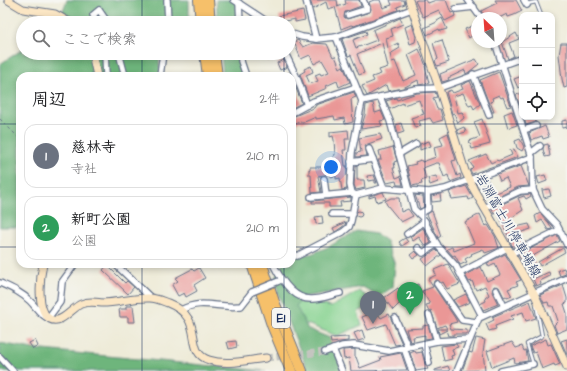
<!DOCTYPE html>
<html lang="ja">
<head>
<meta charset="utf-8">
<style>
	:root { --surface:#fff; --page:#f2f2f2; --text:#202124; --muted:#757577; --line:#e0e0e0; --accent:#b5179e }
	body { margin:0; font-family:"Architects Daughter","Klee One",sans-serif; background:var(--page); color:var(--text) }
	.controls { position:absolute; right:12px; top:12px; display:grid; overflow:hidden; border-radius:8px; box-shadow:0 2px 6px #0003 }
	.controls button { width:36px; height:36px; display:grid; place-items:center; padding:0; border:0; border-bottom:1px solid var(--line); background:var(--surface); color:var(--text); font:20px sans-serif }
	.compass { position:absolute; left:471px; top:12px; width:36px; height:36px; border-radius:50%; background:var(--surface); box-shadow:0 2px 6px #0003; rotate:335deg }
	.you { position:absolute; left:331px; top:167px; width:14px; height:14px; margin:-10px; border:3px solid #fff; border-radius:50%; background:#1a73e8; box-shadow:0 0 0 6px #1a73e833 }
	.badge { display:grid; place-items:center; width:26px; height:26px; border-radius:50%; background:var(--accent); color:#fff; font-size:13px; font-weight:700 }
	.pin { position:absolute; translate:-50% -33px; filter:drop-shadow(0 1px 2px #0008) }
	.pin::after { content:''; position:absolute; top:21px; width:14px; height:12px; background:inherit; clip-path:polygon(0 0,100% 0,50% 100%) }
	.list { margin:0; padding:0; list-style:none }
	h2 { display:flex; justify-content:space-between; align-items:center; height:52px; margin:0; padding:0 16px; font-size:17px }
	h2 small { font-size:13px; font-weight:400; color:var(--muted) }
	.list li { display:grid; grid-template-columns:26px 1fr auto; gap:12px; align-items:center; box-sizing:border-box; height:64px; margin:0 8px 8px; padding:0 8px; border:1px solid var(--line); border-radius:12px }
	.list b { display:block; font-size:15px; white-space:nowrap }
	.list p { margin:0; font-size:13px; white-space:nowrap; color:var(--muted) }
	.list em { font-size:13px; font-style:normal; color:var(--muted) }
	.icon { flex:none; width:22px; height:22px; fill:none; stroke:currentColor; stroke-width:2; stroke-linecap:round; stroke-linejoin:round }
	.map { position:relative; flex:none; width:567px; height:371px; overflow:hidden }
	.search { position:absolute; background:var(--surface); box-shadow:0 2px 6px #0003; left:16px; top:16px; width:280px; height:44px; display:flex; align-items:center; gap:10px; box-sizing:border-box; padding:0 14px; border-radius:22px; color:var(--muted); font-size:15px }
	.panel { position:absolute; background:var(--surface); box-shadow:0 2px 6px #0003; left:16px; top:72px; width:280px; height:196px; border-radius:12px }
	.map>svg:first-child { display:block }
</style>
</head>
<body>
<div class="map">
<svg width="567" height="371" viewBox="0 0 567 371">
	<rect width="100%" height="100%" fill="#f6f6f2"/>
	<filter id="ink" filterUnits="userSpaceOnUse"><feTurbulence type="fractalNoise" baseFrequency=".025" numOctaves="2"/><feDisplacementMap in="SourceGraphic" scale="8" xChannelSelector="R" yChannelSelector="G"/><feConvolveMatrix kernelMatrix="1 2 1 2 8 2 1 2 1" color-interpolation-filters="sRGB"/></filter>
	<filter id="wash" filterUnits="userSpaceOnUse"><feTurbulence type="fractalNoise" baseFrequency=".012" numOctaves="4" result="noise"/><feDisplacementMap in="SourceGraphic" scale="16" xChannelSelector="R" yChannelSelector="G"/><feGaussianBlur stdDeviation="0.9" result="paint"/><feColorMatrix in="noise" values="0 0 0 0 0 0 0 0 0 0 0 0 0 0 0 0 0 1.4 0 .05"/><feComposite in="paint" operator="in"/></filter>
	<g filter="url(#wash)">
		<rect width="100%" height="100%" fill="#eeebd8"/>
		<polygon fill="#88d391" stroke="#528178" points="359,291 372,300 371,305 358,312 362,325 337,336 302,322 294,302 316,303 331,307"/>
		<g fill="#6eb57b" stroke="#44726c">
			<polygon points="67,0 189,0 189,23 58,23"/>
			<polygon points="216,0 241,0 238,23 218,23"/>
			<polygon points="23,49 23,53 159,53 160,76 20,76 20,227 0,227 0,64"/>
			<polygon points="221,53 240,53 243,76 223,76"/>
			<polygon points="356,231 376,234 386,241 395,265 393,287 378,297 363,287 303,297 296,306 308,329 330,338 342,371 308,371 278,294 276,276 283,264 292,264 292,255 311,254 328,247"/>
			<polygon points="0,343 33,349 266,371 0,371"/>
		</g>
		<g id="blocks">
			<g fill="#ea9796">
				<polygon points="310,0 337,0 338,6 337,7 346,4 345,0 359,0 361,6 345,12 344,17 347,19 370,12 371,9 369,2 374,0 380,0 383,8 392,5 390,0 404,0 405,4 397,7 398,10 354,26 351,25 341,29 335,7 328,9 326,2 313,9"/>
				<polygon points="417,0 426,0 428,3 436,0 446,0 451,13 454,12 455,16 445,21 439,10 423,17 415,1"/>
				<polygon points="495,0 516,0 522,11 514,15 508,17 507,14 499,18 490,18 488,14 484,16 481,11 497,3"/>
				<polygon points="303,11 305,20 295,22 295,19 280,22 279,16"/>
				<polygon points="400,18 403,24 391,29 393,36 386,38 388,48 398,43 400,48 390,54 392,62 395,61 403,81 416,75 408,55 419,49 426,66 425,66 429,83 419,85 418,80 403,88 388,91 386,85 367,96 362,86 374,81 372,77 381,74 379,70 388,67 382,43 357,54 364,73 359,75 351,55 348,56 342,39 366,31 367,34 353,40 356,48 377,40 373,30"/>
				<polygon points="442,18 447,29 440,31 439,29 427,35 424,28 437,22 437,21"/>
				<polygon points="412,24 416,37 415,42 410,44 405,27"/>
				<polygon points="477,24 477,32 469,38 465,29"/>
				<polygon points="516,33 519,39 509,43 514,56 508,59 502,42"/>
				<polygon points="298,40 303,47 313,43 327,44 333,57 335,56 340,68 343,66 350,82 339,87 337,81 326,86 327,88 308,96 300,74 305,71 304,69 311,66 313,72 306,75 310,84 318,81 315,75 320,73 321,75 329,72 322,60 314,64 310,55 301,59 294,42"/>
				<polygon points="442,40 449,62 437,66 435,61 438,59 433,43"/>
				<polygon points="561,43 567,43 567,87 564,88 562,79 559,55"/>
				<polygon points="250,53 264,53 263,58"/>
				<polygon points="476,59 479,64 469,72 466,74 465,70 448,78 449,80 442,82 440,74"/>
				<polygon points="284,60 287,67 280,70 277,63"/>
				<polygon points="499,72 511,106 507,107 503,97 501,98 499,95 492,98 493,101 490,102 494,112 492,112 480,80"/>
				<polygon points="522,76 522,86 518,88 514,79"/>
				<polygon points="470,81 480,104 474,109 472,105 469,106 463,93 454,96 458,113 462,112 464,118 458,123 454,113 452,114 446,92 451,90 453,93 463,89 461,85"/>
				<polygon points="295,86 302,103 292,108 292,88"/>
				<polygon points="354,92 356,97 351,99 353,122 345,124 344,118 335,120 334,116 316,119 316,117 302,123 301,121 292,125 292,117 314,108 316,105"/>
				<polygon points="435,92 437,97 433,98 437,109 440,109 443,120 433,123 430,118 419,121 421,126 415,128 411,118 424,114 419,100 403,105 403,103 390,109 386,101 396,98 397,100 417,93"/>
				<polygon points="522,93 522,103 519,104 516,95"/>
				<polygon points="373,103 375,113 381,111 385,120 380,121 382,126 361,129 365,115 366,105"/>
				<polygon points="512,111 517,125 508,128 504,114"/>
				<polygon points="528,117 534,117 536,122 526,125 524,118"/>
				<polygon points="482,119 490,144 472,149 469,141 480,137 474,122"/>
				<polygon points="567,120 567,127 562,128 562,121"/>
				<polygon points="401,123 404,132 398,134 396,125"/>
				<polygon points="545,126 549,137 543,139 542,136 531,140 529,133"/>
				<polygon points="464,127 466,132 459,134 457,130"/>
				<polygon points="348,130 349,139 345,139 346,150 343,150 345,166 347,166 347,189 342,190 340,178 336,179 336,176 330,177 330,174 318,176 321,192 312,193 311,175 309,175 309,169 310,170 310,167 335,167 333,156 335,155 334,140 333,136 330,137 330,132"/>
				<polygon points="448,133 456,160 452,161 457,176 460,174 461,178 450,182 448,175 444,177 439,163 436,163 423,168 426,179 421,181 422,184 412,186 407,166 416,164 415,162 421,160 422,162 436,157 434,147 443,145 440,137"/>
				<polygon points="380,134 382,139 365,145 367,156 356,157 356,153 361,152 359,138"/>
				<polygon points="520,139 524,147 522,151 517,148 515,141"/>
				<polygon points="429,141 431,146 420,150 420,144"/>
				<polygon points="548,144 550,156 545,157 543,149 544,145"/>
				<polygon points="393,147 397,161 394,162 395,168 393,168 396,178 401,176 403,185 397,185 396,181 387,183 378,160 381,160 379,151"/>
				<polygon points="514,149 518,157 472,174 470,170 473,167 469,161 486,154 491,163 497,160 498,161 512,155 510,150"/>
				<polygon points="357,165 357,180 364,180 365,188 356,190 354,185 355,166"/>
				<polygon points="521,166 529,186 518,187 494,199 492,195 510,187 506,178 500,181 497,174"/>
				<polygon points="374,175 377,183 375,183 375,180 368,181 367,176"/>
				<polygon points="545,175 547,181 539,184 537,177"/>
				<polygon points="436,176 438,182 430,185 428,178"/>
				<polygon points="487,178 489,183 478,188 476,182"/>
				<polygon points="466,186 473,198 469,200 468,197 452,199 449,192"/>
				<polygon points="549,189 551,196 544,198 542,190"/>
				<polygon points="383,192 386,199 377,202 375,196 369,198 369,196"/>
				<polygon points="440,194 441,201 432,202 431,196"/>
				<polygon points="530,194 531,196 526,199 524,196 518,198 523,210 511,218 515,227 529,224 531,229 519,233 522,242 526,242 513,248 498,212 494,214 492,209 521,195"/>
				<polygon points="415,195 423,196 424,207 420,209"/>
				<polygon points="351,197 351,201 340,202 341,207 329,207 329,203 312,203 312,201"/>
				<polygon points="391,198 399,198 401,212 408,209 413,216 401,222 387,205 385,201"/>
				<circle cx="359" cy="214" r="3"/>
				<polygon points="432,211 441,236 438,238 427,214"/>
				<polygon points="540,213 549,223 552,229 548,230 542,220 537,223 535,216"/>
				<polygon points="480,214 485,226 488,225 495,236 499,248 485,253 483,249 471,254 472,255 465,259 467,262 460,265 455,255 453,256 447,249 452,247 454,251 474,243 465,222"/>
				<polygon points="322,216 323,223 316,224 315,217"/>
				<polygon points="346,222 345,225 335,232 333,228"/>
				<polygon points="423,228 431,243 425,246 419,237 413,241 410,237"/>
				<polygon points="557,235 560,241 531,257 536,265 527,269 518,255"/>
				<polygon points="405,238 408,242 402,246 399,242"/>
				<polygon points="563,248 565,252 540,266 538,262"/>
				<polygon points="436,250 441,255 427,266 422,259"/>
				<polygon points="415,251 419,255 413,259 410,255"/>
				<polygon points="505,254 521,280 516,282 518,285 508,289 512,296 507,298 506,296 504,297 499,287 494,286 492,292 498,304 483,310 480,304 486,301 485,298 489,295 485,286 476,290 472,281 469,282 465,275 481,267 487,281 500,275 495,264 489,267 487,263"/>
				<polygon points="448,264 460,284 447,289 443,282 441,283 437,280 434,281 433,285 455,318 457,322 449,324 451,329 467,330 467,334 453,334 453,336 449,336 447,330 439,334 438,329 447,329 445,325 437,328 431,310 429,311 426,305 430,304 422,291 433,287 428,279 436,275 434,270"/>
				<polygon points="107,265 125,283 127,281 134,287 128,294 103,270"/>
				<polygon points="199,268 205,278 194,285 197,291 186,297 184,293 178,296 172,285 178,281 175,278 192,269 194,271"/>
				<polygon points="564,268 566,274 560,276 558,270"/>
				<polygon points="549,272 550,276 540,281 541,284 536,286 533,279"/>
				<polygon points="418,284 422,293 414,296 413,294 402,299 403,300 393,310 384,298 398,288 401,292"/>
				<polygon points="563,285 567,298 567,303 564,304 567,313 567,329 557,333 554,325 558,321 553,306 549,306 548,302 544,303 540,295"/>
				<polygon points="466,294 470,302 458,307 453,300"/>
				<polygon points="530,301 536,318 526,321 523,312 511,316 513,319 495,326 496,329 489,331 486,324 494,320 492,317"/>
				<polygon points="126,306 133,306 135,322 128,322 128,317 120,317 119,309 126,309"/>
				<polygon points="371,309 373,312 376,311 381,318 389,314 402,344 395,345 386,324 368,330 362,317 367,315 365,312"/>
				<polygon points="428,325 432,338 425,339 425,335 413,337 414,341 410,342 406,329 423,328 423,326"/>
				<polygon points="362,330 365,339 358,341 354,333"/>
				<polygon points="348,337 348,341 331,343 330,338"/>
				<polygon points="476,338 485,340 483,352 485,370 462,371 469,352 472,353"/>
				<polygon points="546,339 548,345 551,344 560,364 555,366 554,364 542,369 536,352 533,353 530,346"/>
				<polygon points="567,339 567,355 561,341"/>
				<polygon points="35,340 38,346 33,349 29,343"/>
				<polygon points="236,341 237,347 229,349 227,342"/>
				<polygon points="512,342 516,348 522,346 524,351 526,350 528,361 515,363 514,358 492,367 487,351"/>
				<polygon points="456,344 458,347 452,349 454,355 451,356 452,359 444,361 441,346"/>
				<polygon points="355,349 355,357 356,357 360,368 381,360 380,357 401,353 407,370 351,371 349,358 344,359 343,350"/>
				<polygon points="415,351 416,353 422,352 425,364 428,369 416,371 410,353"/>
				<polygon points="448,366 450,371 435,371 435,370"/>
			</g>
		</g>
	</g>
	<g filter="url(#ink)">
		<use href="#blocks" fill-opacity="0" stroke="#657189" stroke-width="1"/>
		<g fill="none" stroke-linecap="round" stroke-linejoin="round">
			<polyline stroke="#c4c5c0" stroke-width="7" stroke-dasharray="7 3.5" stroke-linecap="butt" points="266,358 325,352"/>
			<defs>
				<g id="lane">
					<polyline points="527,4 536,2 541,15"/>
					<polyline points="533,364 527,344 542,336 536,304"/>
				</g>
				<g id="street">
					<polyline points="167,0 168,23"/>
					<polyline points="234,0 269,23"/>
					<polyline points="306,0 316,39"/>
					<polyline points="468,0 481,18"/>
					<polyline points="524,0 527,5"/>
					<polyline points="239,3 240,23"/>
					<polyline points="456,9 474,7"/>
					<polyline points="348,15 367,9 363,0"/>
					<polyline points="97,23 93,15 99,10 108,23"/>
					<polyline points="289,33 302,37 316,39 336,37 412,9"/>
					<polyline points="336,37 362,101 352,152 350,185 352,193 356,195 383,188 429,192 445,189 532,157"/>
					<polyline points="495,42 532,157 533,190 542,209 557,225 567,245"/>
					<polyline points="105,53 106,76"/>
					<polyline points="119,53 125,76"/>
					<polyline points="241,53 241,61 246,76"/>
					<polyline points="286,55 297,78 307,105"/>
					<polyline points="267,57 269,53"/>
					<polyline points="473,74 489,115"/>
					<polyline points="160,76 163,53"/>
					<polyline points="380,97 390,121 414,209 422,217 438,246 456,266 482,316"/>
					<polyline points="362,101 416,89 439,88 522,58"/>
					<polyline points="292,113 314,101 356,87"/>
					<polyline points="524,130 536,126"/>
					<polyline points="369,149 384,188"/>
					<polyline points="531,153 540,146"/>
					<polyline points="399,154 416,144"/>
					<polyline points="351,162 373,159"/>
					<polyline points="324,179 326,195"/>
					<polyline points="311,197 352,193"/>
					<polyline points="484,208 520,191 533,190"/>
					<polyline points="332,214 353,214"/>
					<polyline points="419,214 428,209 427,192"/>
					<polyline points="407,234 425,221"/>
					<polyline points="418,248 423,253 437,244"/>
					<polyline points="510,254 559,230"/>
					<polyline points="292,255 297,256 343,232 349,227 351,221 356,195"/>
					<polyline points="115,264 151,298"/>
					<path d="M 273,264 C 280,278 293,300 312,299 C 321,299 331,295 340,293"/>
					<polyline points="460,273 507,248"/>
					<path d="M 0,283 C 11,288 21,292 30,301 C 37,308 39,314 48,318 L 60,302 L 62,282 L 75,264"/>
					<polyline points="437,284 462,320 476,322"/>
					<polyline points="496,290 504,306"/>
					<path d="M 181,310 C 203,298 217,309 241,306 L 252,292"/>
					<polyline points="429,315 437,341"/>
					<polyline points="395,318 408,347"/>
					<polyline points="424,344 429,363"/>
					<polyline points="404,348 412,371"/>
					<polyline points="333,349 342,371"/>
					<polyline points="325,352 342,346 354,345 389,351 437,341 470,339"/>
					<polyline points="0,357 13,371"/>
					<polyline points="457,371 479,318 567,278"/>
					<polyline points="501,371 533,364"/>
				</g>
				<g id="secondary">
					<polyline points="8,0 23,9 55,14 71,23"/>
					<polyline points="409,0 439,88 465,171 474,190 534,293 567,367"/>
					<polyline points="92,53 97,76"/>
					<path d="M 43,264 C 40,277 36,311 50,319 C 61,325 72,308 81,304 C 88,301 95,302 102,303 C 118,303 134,297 150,298 C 156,298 162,301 168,303 C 208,319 182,351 209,360 C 227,366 248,360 266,358"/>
				</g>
				<g id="highway">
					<polyline points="199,0 201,23"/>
					<polyline points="208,0 210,23"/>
					<polyline points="205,53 208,76"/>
					<polyline points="214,53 217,76"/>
					<polyline points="252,264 272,325 291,371"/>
					<polyline points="262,264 274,302 302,371"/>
				</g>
			</defs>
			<use href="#lane" stroke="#657189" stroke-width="4.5"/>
			<use href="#street" stroke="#657189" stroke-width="8"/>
			<use href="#secondary" stroke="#657189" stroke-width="9"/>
			<use href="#highway" stroke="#657189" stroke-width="12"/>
			<polyline stroke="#657189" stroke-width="1" stroke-dasharray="3 3" stroke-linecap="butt" points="0,119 20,139"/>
			<use href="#lane" stroke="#fff" stroke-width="2.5"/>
			<use href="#street" stroke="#fff" stroke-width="5.5"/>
			<use href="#secondary" stroke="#fbe6c4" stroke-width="7"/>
			<use href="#highway" stroke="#f6c06b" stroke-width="10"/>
			<defs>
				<polyline id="street-bridge" points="252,292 279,281"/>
			</defs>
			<use href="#street-bridge" stroke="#657189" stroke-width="8" stroke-linecap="butt"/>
			<use href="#street-bridge" stroke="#fff" stroke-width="5.5"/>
		</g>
	</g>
	<path fill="none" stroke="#1b2f5e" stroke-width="1" stroke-opacity="0.55" d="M 142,0 L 142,23M 284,0 L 284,23M 425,0 L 425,371M 142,53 L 142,76M 284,53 L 284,76M 0,124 L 20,124M 292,124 L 567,124M 0,247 L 20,247M 292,247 L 567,247M 142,264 L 142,371M 284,264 L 284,371"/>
	<g text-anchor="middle" stroke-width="4" stroke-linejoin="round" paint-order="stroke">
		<rect fill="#f6f6f2" stroke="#5d6b8a" stroke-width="1" x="272" y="308" width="18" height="20" rx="3"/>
		<g font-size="12" font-weight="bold" fill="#1b2f5e">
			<text x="281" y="322">E1</text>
		</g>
		<g font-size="13" fill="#1b2f5e" stroke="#f6f6f2">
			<text transform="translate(509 225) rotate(60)" y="5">岩淵富士川停車場線</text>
		</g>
	</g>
</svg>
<div class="controls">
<button>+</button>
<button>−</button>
<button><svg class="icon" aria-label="locate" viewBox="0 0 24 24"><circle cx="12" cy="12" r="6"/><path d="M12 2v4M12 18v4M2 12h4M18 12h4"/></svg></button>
</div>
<svg class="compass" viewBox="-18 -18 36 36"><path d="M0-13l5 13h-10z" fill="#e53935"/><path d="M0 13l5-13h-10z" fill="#757577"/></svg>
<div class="you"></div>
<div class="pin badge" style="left:373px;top:324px;background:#6b7280">1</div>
<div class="pin badge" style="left:410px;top:315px;background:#2e9e5b">2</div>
<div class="search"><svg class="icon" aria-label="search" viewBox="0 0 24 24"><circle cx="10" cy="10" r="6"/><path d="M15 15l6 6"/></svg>ここで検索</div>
<section class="panel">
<h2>周辺<small>2件</small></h2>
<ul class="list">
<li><span class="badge" style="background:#6b7280">1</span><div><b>慈林寺</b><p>寺社</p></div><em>210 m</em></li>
<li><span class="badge" style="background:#2e9e5b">2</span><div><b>新町公園</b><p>公園</p></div><em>210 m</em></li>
</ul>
</section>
</div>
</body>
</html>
